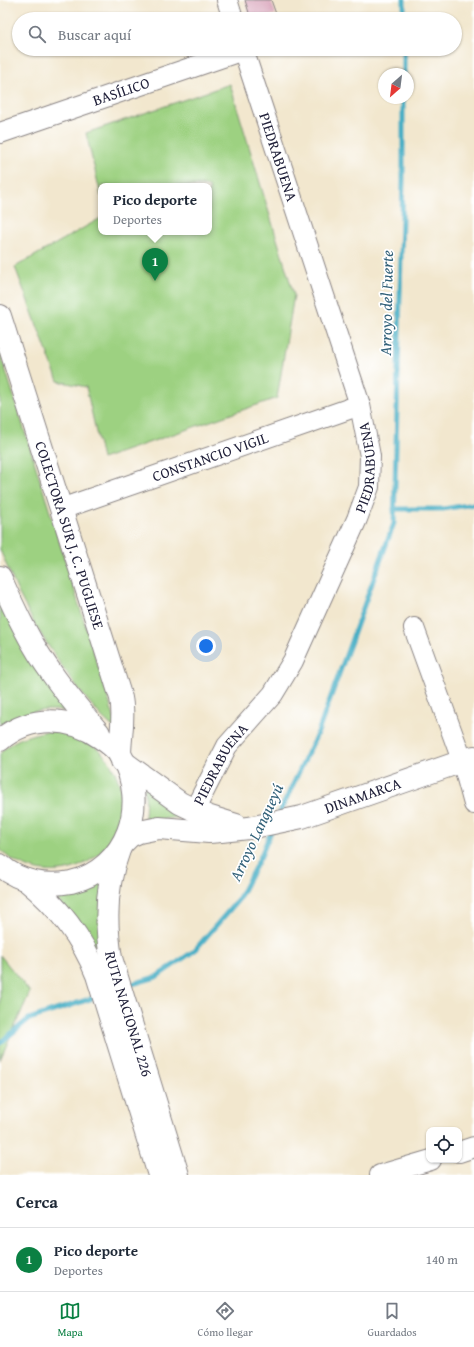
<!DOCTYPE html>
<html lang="es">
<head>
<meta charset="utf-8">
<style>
	:root { --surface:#fff; --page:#f6f6f7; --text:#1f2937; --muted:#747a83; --line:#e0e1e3; --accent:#0b8043 }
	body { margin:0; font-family:"Gentium Book Plus",serif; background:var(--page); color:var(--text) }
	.controls { position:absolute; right:12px; bottom:12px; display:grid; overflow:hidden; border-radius:8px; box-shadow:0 1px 3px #0004 }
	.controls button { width:36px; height:36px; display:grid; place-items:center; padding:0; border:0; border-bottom:1px solid var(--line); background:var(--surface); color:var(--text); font:20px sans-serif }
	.compass { position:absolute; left:378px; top:68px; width:36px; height:36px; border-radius:50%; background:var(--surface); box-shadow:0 1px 3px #0004; rotate:208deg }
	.you { position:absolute; left:206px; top:646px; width:14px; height:14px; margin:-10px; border:3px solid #fff; border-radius:50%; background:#1a73e8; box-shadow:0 0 0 6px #1a73e833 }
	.badge { display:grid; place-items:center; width:26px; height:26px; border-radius:50%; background:var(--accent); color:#fff; font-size:13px; font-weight:700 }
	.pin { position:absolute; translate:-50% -33px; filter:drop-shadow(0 1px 2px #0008) }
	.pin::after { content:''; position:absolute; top:21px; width:14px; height:12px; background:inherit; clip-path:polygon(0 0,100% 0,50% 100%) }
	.popup { position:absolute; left:98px; top:183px; width:114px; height:52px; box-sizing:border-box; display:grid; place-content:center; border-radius:8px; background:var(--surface); filter:drop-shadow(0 1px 3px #0005); font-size:13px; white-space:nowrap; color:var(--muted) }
	.popup b { font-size:15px; color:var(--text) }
	.popup::after { content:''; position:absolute; left:50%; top:100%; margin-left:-8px; border:8px solid transparent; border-top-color:var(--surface) }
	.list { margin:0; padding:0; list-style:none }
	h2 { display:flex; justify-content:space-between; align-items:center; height:52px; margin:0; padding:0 16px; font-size:17px }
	h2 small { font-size:13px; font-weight:400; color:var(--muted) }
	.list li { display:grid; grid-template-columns:26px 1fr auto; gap:12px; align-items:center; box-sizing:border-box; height:64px; padding:0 16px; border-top:1px solid var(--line) }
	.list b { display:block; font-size:15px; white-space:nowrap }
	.list p { margin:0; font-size:13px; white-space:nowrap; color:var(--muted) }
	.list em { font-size:13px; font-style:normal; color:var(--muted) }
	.icon { flex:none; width:22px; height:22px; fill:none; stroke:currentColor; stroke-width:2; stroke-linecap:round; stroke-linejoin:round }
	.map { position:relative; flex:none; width:474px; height:1175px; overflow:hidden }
	.search { position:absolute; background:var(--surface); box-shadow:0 1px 3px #0004; left:12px; right:12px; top:12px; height:44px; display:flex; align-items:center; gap:10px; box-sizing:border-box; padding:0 14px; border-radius:22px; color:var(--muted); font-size:15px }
	.sheet { height:116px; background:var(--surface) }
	nav { display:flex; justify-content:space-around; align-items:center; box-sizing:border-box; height:56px; border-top:1px solid var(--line); background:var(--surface); font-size:11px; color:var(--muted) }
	nav a { display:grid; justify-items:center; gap:2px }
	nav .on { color:var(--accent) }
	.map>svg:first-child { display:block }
</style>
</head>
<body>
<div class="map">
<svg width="474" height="1175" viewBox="0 0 474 1175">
	<rect width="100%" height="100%" fill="#fff"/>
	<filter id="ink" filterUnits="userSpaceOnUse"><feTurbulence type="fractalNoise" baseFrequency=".025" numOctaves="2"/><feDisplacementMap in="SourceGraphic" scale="8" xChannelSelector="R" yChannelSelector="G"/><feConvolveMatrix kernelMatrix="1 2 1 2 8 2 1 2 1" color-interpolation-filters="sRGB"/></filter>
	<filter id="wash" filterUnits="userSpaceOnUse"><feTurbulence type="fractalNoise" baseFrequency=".012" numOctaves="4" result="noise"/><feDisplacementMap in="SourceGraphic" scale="16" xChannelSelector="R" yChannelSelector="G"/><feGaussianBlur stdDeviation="0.9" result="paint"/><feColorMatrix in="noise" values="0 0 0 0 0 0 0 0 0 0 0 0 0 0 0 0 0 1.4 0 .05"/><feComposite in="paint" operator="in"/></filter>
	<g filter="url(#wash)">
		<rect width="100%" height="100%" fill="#f2e7ce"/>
		<g fill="#9dd181" stroke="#607a5e">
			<polygon points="230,84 294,295 277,398 102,459 86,387 58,381 15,267 101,218 101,232 209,232 209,186 101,186 101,196 86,133"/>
			<polygon points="0,352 118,730 114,728 102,717 79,690 57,659 35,625 18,592 0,550"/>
			<path d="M 0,591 L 67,711 C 41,708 24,712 0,725 Z"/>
			<path d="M 47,731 C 55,732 64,731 71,734 C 112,746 132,791 117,830 C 116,833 113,837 111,840 C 94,865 63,877 34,869 C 21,865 8,859 0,849 L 0,754 C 11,739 30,735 47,731 Z"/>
			<path d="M 144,784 L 195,818 C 173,816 164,818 144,826 C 146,811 146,798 144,784 Z"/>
			<polygon points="106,879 107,968 55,896 84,891"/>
			<polygon points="0,955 30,992 0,1060"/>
		</g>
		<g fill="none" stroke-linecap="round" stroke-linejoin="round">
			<g stroke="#45adc4" stroke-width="5">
				<polyline points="404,19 404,0"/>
				<polyline points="404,74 404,49"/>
				<polyline points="394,509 443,509 474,504"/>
				<polyline points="278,816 318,732 394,523 403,180 403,98"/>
				<polyline points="125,986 156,977 194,951 238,900 261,856 272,829"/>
				<polyline points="0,1043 29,1019 99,996"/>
			</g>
		</g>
		<g id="blocks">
			<polygon fill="#dbaabf" points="245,0 271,0 276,14 262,19 251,19"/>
		</g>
	</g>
	<g filter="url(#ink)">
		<use href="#blocks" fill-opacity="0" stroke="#8a8484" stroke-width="1"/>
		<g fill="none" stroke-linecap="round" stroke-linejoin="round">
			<defs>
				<g id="minor">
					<polyline points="227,0 233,19"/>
					<path id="s1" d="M 0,133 L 243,50"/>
					<path id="s2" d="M 61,509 L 360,405"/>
					<polyline points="414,628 462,760 474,804"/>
					<path id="s3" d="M 194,811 L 227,746 L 273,694 L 293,661 L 357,519 L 369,487 L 370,456 L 360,405 L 243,49"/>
					<polyline points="459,1152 474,1147"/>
					<polyline points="380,1175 431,1160"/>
				</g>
				<g id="tertiary">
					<polyline points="122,761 180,803 207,816 236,825"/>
					<path id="s4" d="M 125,841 L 130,836 L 139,832 L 159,828 L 209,832 L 221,831 L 249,828 L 302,817 L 474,757"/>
				</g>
				<g id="secondary">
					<path id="s5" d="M 0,316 L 121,698 C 125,718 120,736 120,756"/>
				</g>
				<g id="trunk">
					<path d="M 0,577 C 15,611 31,645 53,675 C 67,695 83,714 99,733"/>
					<path d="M 0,740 C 30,715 69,716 101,738 C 107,742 116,749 121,756 C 150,804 127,869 71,882 C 46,887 19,882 0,865"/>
					<path id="s6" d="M 119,850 C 106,884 105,922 111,958 L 178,1175"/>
					<path d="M 26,880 C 58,906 82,937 97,975 L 159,1175"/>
				</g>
			</defs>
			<use href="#minor" stroke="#8a8484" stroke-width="22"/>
			<use href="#tertiary" stroke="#8a8484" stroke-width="24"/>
			<use href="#secondary" stroke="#8a8484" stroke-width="24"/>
			<use href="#trunk" stroke="#8a8484" stroke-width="24"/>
			<use href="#minor" stroke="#fff" stroke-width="20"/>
			<use href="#tertiary" stroke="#fff" stroke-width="22"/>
			<use href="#secondary" stroke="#fff" stroke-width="22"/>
			<use href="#trunk" stroke="#fff" stroke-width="22"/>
		</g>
	</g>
	<g text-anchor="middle" stroke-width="3.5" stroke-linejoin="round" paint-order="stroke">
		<g font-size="15" fill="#22223b" stroke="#fff">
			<text dy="5" stroke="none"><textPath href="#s1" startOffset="128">BASÍLICO</textPath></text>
			<text transform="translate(278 157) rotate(72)" y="5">PIEDRABUENA</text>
			<text dy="5" stroke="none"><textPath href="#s2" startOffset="158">CONSTANCIO VIGIL</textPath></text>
			<text dy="5" stroke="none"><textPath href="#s3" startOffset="390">PIEDRABUENA</textPath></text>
			<text dy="5" stroke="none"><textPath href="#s5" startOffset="230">COLECTORA SUR J. C. PUGLIESE</textPath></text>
			<text dy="5" stroke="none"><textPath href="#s3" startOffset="54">PIEDRABUENA</textPath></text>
			<text dy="5" stroke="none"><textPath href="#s4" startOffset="246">DINAMARCA</textPath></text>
			<text dy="5" stroke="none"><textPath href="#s6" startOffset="168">RUTA NACIONAL 226</textPath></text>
		</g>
		<g font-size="16" font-style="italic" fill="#326179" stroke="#fff">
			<text transform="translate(386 303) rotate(-89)" y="6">Arroyo del Fuerte</text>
			<text transform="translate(256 832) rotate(-65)" y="6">Arroyo Langueyú</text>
		</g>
	</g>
</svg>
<div class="controls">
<button><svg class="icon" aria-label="locate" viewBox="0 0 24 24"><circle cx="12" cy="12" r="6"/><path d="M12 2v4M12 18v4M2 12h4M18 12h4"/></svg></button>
</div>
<svg class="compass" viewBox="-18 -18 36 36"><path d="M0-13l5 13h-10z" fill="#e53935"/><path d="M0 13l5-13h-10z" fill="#747a83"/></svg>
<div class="you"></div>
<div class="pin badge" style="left:155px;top:281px">1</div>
<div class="popup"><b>Pico deporte</b>Deportes</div>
<div class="search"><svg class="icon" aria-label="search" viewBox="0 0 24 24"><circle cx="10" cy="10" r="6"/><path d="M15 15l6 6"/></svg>Buscar aquí</div>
</div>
<section class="sheet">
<h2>Cerca<small></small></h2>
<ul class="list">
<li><span class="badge">1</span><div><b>Pico deporte</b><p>Deportes</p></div><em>140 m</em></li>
</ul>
</section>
<nav>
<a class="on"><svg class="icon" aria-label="map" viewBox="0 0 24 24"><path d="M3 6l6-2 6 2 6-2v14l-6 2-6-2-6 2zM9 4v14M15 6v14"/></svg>Mapa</a>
<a><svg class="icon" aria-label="directions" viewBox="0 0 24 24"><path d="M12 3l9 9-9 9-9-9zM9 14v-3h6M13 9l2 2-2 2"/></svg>Cómo llegar</a>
<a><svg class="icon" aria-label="saved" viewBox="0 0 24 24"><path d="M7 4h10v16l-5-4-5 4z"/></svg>Guardados</a>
</nav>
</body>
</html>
